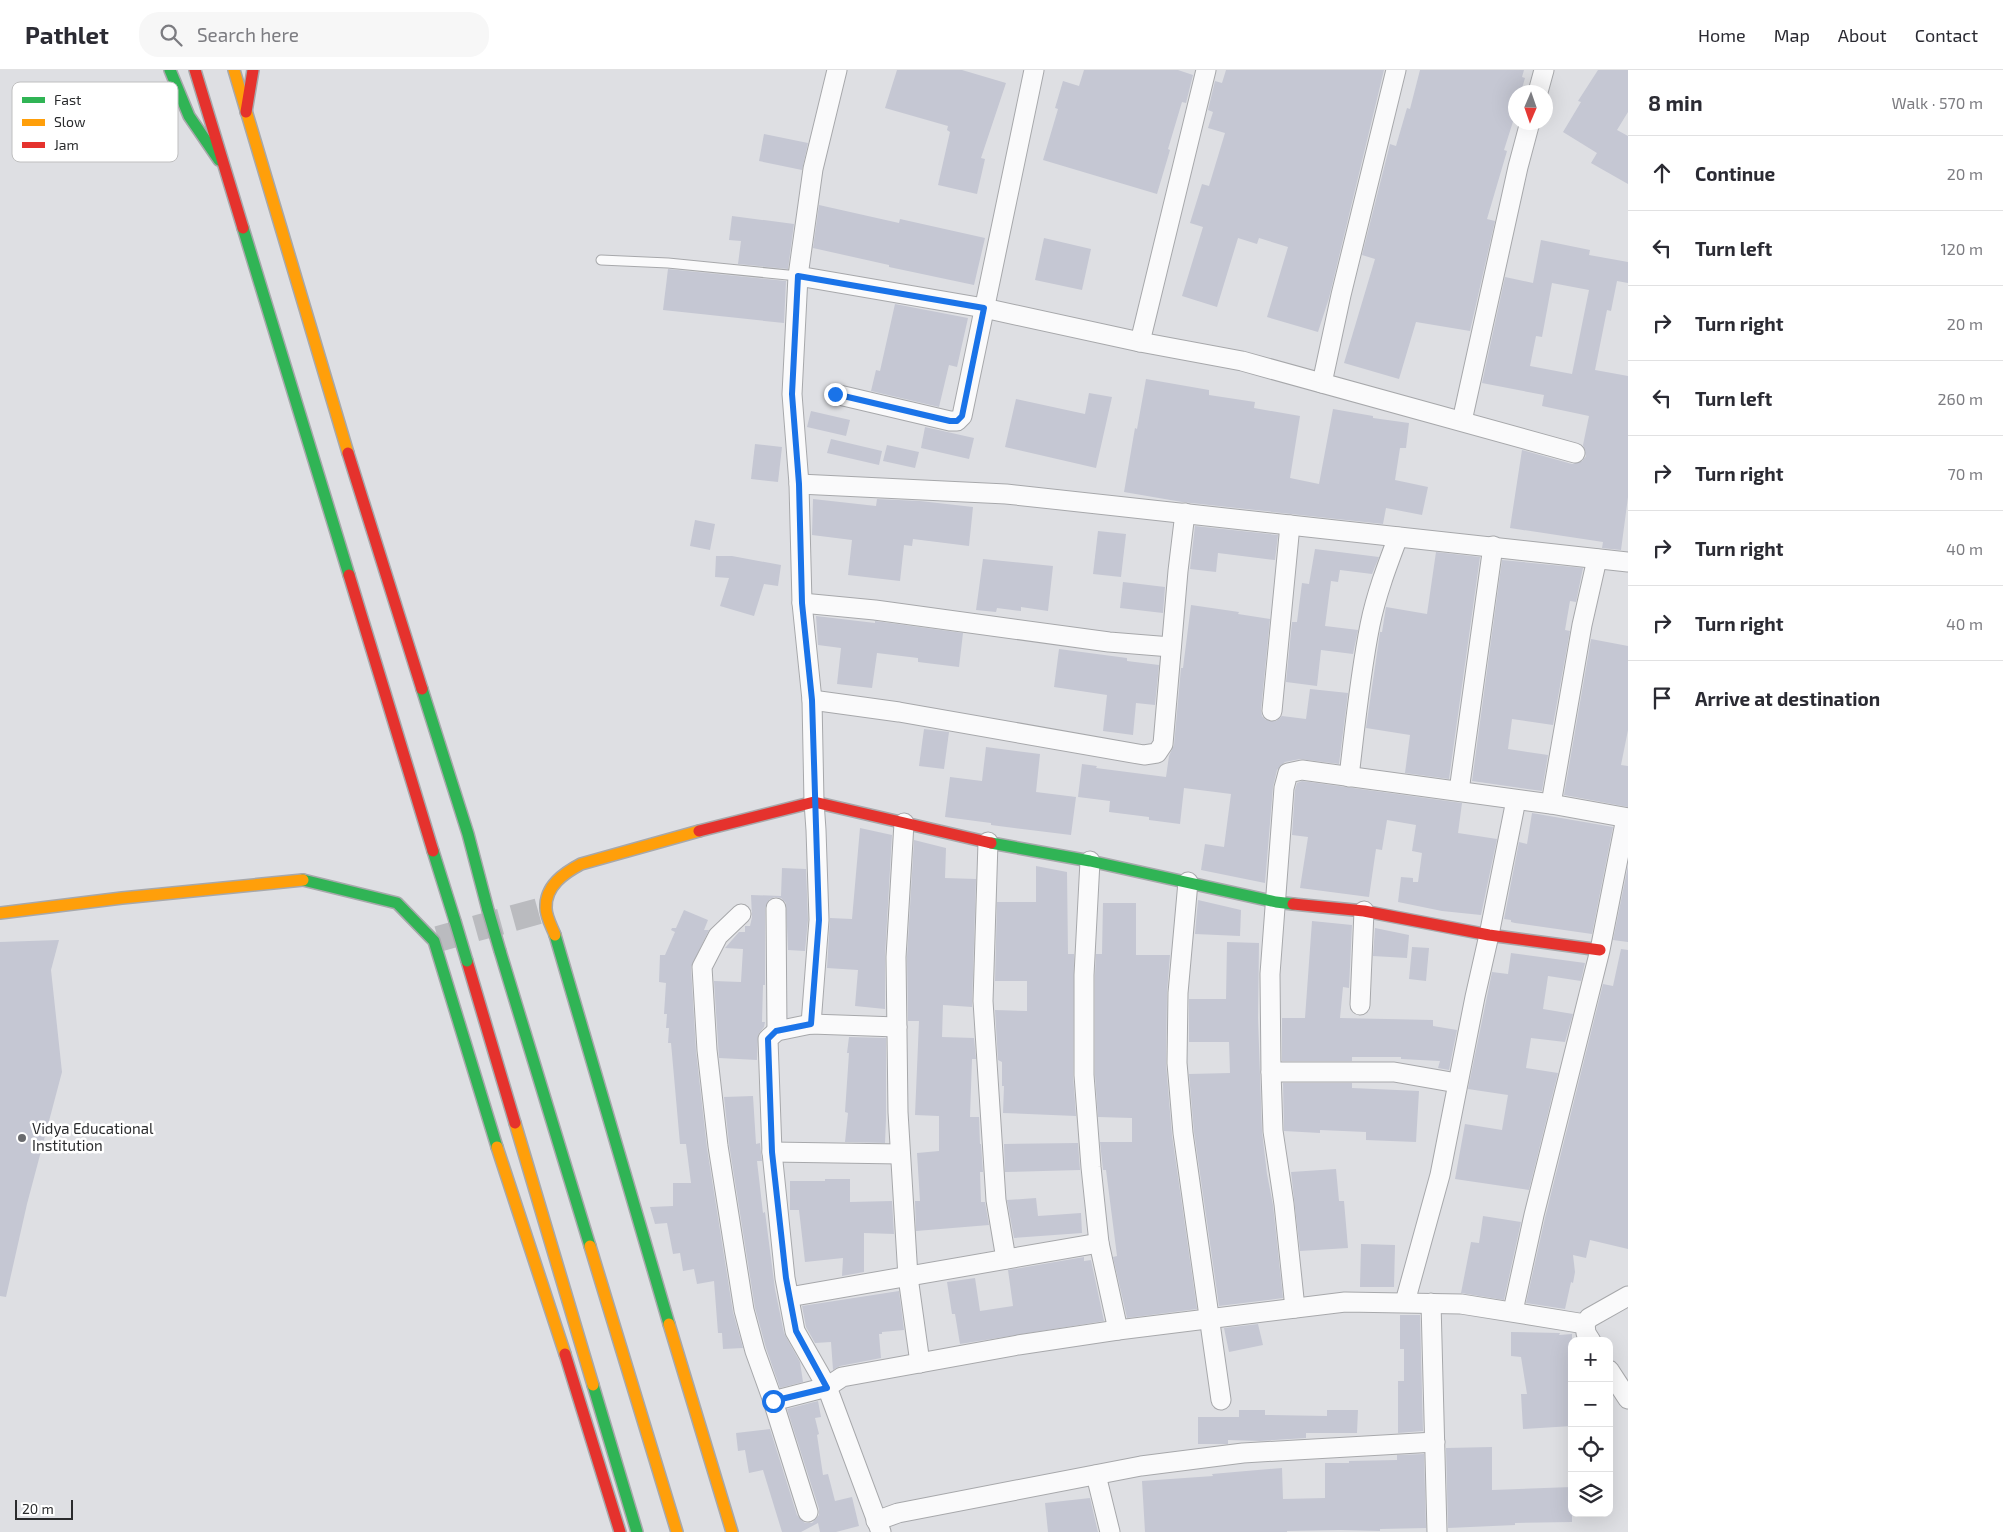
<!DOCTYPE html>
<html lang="en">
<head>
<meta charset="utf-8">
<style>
	:root { --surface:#fff; --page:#f7f7f7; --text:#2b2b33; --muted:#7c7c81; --line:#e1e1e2 }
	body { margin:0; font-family:"Exo 2",sans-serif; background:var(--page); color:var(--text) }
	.controls { position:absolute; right:15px; bottom:15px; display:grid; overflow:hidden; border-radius:10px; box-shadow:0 5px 20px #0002 }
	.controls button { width:45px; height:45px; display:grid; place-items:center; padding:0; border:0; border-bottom:1px solid var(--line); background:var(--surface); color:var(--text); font:25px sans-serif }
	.compass { position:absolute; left:1508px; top:15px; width:45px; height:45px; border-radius:50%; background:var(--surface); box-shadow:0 5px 20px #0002; rotate:182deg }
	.scale { position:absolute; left:15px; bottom:12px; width:58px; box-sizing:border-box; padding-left:5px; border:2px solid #2a2b2d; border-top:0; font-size:14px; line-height:18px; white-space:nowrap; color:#2a2b2d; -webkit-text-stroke:4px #fff; paint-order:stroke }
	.stop { position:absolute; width:15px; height:15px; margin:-11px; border:4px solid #1a73e8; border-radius:50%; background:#fff }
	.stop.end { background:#1a73e8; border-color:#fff; box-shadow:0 1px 5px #0008 }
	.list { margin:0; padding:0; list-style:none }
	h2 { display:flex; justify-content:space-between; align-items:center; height:65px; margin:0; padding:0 20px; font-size:21px }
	h2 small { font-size:16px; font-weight:400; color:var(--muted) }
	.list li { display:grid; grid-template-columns:32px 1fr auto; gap:15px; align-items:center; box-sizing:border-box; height:75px; padding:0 20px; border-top:1px solid var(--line) }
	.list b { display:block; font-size:19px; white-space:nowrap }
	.list em { font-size:16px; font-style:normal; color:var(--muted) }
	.icon { flex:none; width:28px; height:28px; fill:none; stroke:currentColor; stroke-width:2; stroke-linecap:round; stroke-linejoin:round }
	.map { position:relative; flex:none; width:1628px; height:1462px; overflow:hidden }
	header { display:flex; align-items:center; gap:30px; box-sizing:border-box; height:70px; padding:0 25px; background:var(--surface); border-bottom:1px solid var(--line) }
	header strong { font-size:24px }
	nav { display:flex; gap:28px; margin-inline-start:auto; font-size:18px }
	.search { width:350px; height:45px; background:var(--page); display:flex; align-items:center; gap:12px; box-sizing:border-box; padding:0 18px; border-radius:20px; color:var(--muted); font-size:19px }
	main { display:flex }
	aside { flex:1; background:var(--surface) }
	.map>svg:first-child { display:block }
</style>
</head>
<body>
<header>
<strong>Pathlet</strong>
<div class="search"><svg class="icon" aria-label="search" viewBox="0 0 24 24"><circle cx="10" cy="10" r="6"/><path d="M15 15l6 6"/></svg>Search here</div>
<nav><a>Home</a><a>Map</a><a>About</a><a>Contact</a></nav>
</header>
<main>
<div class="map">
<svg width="1628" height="1462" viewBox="0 0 1628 1462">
	<rect width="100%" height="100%" fill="#dedfe3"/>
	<g fill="#c5c7d3" fill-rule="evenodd">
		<polygon points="897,0 962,0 1006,13 981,88 985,89 977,124 938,115 950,62 947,60 948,56 885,38"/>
		<polygon points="1084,0 1178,0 1193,5 1186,33 1182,32 1168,79 1170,80 1157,124 1043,90 1058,39 1055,38 1063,11 1079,16"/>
		<polygon points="1226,0 1384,0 1329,228 1318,262 1267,247 1288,177 1259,168 1257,174 1238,168 1217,237 1182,226 1203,157 1190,153 1202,114 1209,116 1225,63 1208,58 1213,42 1208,40 1215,11 1222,13"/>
		<polygon points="1420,0 1524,0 1522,7 1525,8 1521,22 1516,22 1516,42 1504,80 1507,81 1487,149 1495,151 1470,261 1416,252 1399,309 1344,293 1375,189 1362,185 1390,74 1396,76 1407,38 1410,39"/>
		<polygon points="1598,0 1628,0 1628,42 1617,60 1628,66 1628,114 1591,93 1597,83 1563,62 1581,32 1578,31"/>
		<polygon points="764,64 808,73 802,100 759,91"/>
		<polygon points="819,135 899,153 900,149 985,168 974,215 889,197 889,195 813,178"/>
		<polygon points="732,146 794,154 788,199 738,194 741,171 729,170"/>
		<polygon points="1044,168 1091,179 1082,220 1035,210"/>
		<path d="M 1541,170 L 1590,180 L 1589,185 L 1628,192 L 1628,213 L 1617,211 L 1611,241 L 1607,240 L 1595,300 L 1628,306 L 1628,427 L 1621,480 L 1602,478 L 1603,472 L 1510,458 L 1522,380 L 1572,394 L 1582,391 L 1586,386 L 1583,375 L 1589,346 L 1542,336 L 1544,325 L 1482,313 L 1505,207 L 1533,213 ZM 1552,213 L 1589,220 L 1572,304 L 1530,296 L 1536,266 L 1542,267 Z"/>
		<polygon points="668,199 786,211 784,253 663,240"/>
		<polygon points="895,234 968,248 957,297 949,295 939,337 871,321 876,300 880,301"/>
		<polygon points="1146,309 1209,320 1209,325 1255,332 1254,338 1300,346 1290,408 1319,414 1333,339 1373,346 1373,348 1409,353 1406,378 1400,378 1395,410 1428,417 1422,445 1386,438 1383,454 1182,432 1124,422 1135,358 1137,359"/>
		<polygon points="1089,323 1112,327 1096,398 1005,377 1016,329 1085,344"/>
		<polygon points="811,341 850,350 846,366 807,357"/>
		<polygon points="925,357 974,368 969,389 921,378"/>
		<polygon points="831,369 882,381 879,395 827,383"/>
		<polygon points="755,374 782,377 778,412 751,409"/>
		<polygon points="887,375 919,382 915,398 883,391"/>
		<polygon points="813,429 876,436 877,429 920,431 973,437 969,476 913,469 912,476 904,475 900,511 848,505 852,470 812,465"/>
		<polygon points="695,450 715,454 710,480 690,476"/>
		<polygon points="1195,456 1278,465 1275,490 1218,483 1216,502 1190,499"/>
		<polygon points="1098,461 1126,464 1121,507 1093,504"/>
		<polygon points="1315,479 1379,487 1372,504 1340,500 1338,512 1331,511 1325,556 1358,560 1353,584 1321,580 1317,616 1286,612 1292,552 1297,552 1302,513 1309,514"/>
		<polygon points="1436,482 1480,487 1449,709 1405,703 1410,665 1366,658 1378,576 1380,562 1382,562 1386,537 1427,544"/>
		<polygon points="716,486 732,486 781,495 778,516 764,514 754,546 720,536 729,508 715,507"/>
		<polygon points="983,489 1053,496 1048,541 1021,537 1021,541 997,538 996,542 976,540"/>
		<polygon points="1502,490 1583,498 1576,532 1570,531 1565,560 1570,561 1553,655 1512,649 1508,679 1548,685 1542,721 1472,711"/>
		<polygon points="1123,512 1165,517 1163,543 1120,538"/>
		<polygon points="1191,535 1239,542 1238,544 1270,549 1261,640 1262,646 1266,650 1276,651 1282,646 1306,649 1310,619 1348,623 1339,694 1300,689 1285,692 1277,700 1273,717 1265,813 1201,800 1205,774 1224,777 1231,724 1184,718 1180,754 1149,750 1149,747 1109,742 1110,731 1078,727 1082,694 1097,696 1096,698 1166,707 1169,686 1174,675 1181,598 1183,598"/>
		<polygon points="816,546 875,553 875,551 963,563 959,597 918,592 918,588 877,583 872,618 837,614 841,578 818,575"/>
		<polygon points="1591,569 1628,576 1628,660 1621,695 1628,696 1628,737 1564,725"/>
		<polygon points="1059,579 1127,588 1127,591 1159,595 1155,635 1136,633 1133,665 1103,661 1107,625 1054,617"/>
		<polygon points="924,659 949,662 944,699 919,696"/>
		<polygon points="986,677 1040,684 1036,722 1076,727 1071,765 991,755 991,753 945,747 950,707 982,711"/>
		<polygon points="1302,711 1462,733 1458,763 1497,769 1481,845 1442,841 1398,832 1401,807 1413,808 1413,812 1418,812 1422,783 1412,781 1416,755 1387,750 1382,780 1376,779 1369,827 1300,818 1308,767 1292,765 1295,720 1297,713"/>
		<polygon points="1532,743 1613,757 1592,864 1515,853 1511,852 1511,850 1504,849 1519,772 1527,774"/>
		<polygon points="860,758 892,765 885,886 885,939 855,936 858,900 827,898 830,848 852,849"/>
		<polygon points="914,770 946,778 945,808 976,809 972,937 943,935 942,967 974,968 976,989 972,989 970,1047 979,1047 980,1074 981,1074 983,1102 980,1102 981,1132 985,1132 989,1155 916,1161 915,1131 920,1131 917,1083 939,1081 939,1046 915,1045 919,951 908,951 907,887"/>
		<polygon points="1036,796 1067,802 1068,884 1074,884 1073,1005 1076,1046 1003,1043 1004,1016 1002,1016 1002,992 998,990 995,940 1027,941 1027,911 995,911 997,832 1036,832"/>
		<polygon points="1628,796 1628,872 1613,870"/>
		<polygon points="782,798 806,799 808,850 805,881 788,880 786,833 781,828 775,827 770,829 765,838 765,915 763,915 762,952 765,952 764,957 758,965 757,990 719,988 714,911 741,912 743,879 725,878 739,862 745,862 745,856 750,856 752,847 751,825 781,826"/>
		<polygon points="1198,830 1241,840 1240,866 1195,864"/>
		<polygon points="1103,833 1136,833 1136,885 1170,885 1167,923 1166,994 1172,1065 1197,1239 1127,1248 1113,1187 1117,1186 1106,1100 1103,1100 1100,1072 1132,1072 1132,1048 1098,1047 1095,1005 1095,905 1096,884 1102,884"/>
		<polygon points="684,840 708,850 704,860 709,860 691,897 696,981 707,1078 733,1242 743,1278 723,1279 722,1263 718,1263 714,1211 697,1214 694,1199 683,1201 680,1183 673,1184 667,1153 655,1154 650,1137 673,1136 673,1113 691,1113 686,1074 680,1074 671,973 668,973 669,958 666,958 667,944 664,944 666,913 659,912 660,885 665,885 675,862 671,860 672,858 676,858"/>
		<polygon points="1312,851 1352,855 1349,918 1343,917 1340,948 1433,950 1433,956 1457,960 1449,1000 1438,998 1440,991 1401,989 1401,987 1352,987 1352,991 1282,991 1282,948 1305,948"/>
		<polygon points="1375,858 1409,865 1407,888 1373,886"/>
		<polygon points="59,870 51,900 62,1002 27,1134 6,1227 0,1226 0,872"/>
		<polygon points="1227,872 1259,873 1258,948 1262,1061 1267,1104 1273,1135 1283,1228 1219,1236 1194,1062 1189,1004 1230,1003 1229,972 1189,972 1189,929 1226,929"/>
		<polygon points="1412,877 1429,878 1426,911 1409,909"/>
		<polygon points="1621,879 1628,880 1628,1179 1590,1170 1586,1188 1573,1185 1575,1202 1573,1213 1571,1212 1565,1239 1526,1233 1545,1148 1603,914 1613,916"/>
		<polygon points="1511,883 1585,893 1581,911 1548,906 1543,939 1573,944 1565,972 1531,968 1526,998 1558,1003 1529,1120 1455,1109 1465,1054 1502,1060 1508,1025 1468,1019 1492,902 1508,904"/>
		<polygon points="849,967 886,968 886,1049 885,1073 845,1072 848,1043 845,1042 849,983 847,983"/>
		<polygon points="1283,1013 1352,1013 1352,1018 1419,1021 1416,1072 1366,1070 1366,1062 1320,1060 1320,1063 1284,1061"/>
		<polygon points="753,1026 756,1074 760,1073 762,1091 757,1091 763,1143 765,1142 775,1219 784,1263 800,1292 803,1312 780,1318 766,1278 755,1238 729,1074 724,1027"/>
		<polygon points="1078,1073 1080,1100 1005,1102 1004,1074"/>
		<polygon points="1336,1099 1339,1131 1344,1131 1348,1178 1300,1181 1291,1102"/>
		<polygon points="825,1109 850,1109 850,1132 892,1131 894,1164 864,1163 864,1202 842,1206 843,1188 805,1192 799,1140 790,1140 790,1111 825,1111"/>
		<polygon points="1036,1128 1038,1146 1081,1143 1082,1163 1014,1168 1007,1130"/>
		<polygon points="1483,1146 1521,1152 1504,1230 1461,1223 1471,1172 1479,1173"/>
		<polygon points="1361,1174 1395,1175 1394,1217 1360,1217"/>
		<polygon points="1084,1187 1084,1191 1091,1190 1104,1251 960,1274 955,1244 952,1244 947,1212 975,1208 980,1241 1013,1236 1008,1200"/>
		<polygon points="899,1221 904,1260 882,1262 882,1264 879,1264 881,1288 840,1296 833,1300 831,1272 815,1273 806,1257 802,1236"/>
		<polygon points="1400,1245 1420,1245 1423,1361 1398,1363 1398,1311 1404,1311 1404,1279 1400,1279"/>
		<polygon points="1258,1254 1263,1275 1229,1282 1224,1258"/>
		<polygon points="1511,1262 1560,1263 1559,1265 1572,1264 1572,1356 1523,1359 1521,1324 1527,1324 1521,1287 1511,1286"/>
		<polygon points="818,1331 821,1347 815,1348 819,1364 817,1365 823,1405 828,1404 835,1431 852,1427 859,1456 836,1462 820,1462 818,1453 801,1462 782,1462 763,1400 749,1403 745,1380 738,1381 736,1363 770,1359 797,1445 805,1453 812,1453 819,1445 819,1439 787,1339"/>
		<polygon points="1239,1340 1265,1340 1265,1345 1327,1346 1327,1340 1358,1340 1357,1363 1306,1363 1306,1368 1260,1371 1228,1370 1228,1374 1198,1374 1198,1347 1239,1347"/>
		<polygon points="1492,1377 1492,1420 1572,1417 1572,1452 1515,1453 1515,1455 1448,1458 1446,1378"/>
		<polygon points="1424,1384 1426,1458 1380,1459 1380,1461 1341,1460 1287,1461 1287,1462 1145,1462 1142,1411 1213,1406 1212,1404 1282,1398 1283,1429 1325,1428 1325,1393 1349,1393 1349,1391 1397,1390 1397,1385"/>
		<polygon points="1090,1428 1098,1462 1048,1462 1045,1433"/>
	</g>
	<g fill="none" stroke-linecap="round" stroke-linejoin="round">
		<polyline stroke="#babbbf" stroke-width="26" stroke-dasharray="26 13" stroke-linecap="butt" points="438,869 546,839"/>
		<defs>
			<polyline id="lane" points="601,190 668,193 798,206"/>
			<g id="street">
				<polyline points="1538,22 1544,0"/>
				<polyline points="798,206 984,238 1140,272 1242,291 1575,383"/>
				<polyline points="1140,272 1206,0"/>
				<polyline points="1322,313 1341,225 1396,0"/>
				<polyline points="835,324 950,351 957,351 962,346 1034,0"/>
				<polyline points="1462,351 1518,97 1530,52"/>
				<polyline points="799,414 1006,424 1628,492"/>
				<polyline points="802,533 875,540 1109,572 1171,577"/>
				<polyline points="812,630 899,642 1144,685 1157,683 1163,674 1178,501 1185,443"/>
				<polyline points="1272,641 1290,455"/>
				<path d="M 1349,707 C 1355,656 1360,605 1370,555 C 1376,525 1387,496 1398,467"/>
				<polyline points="1459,721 1493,476"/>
				<polyline points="1551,734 1582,555 1597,489"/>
				<polyline points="904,753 896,887 898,1042 908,1207 920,1293"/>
				<polyline points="988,772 983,931 996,1130 1006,1189"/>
				<polyline points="1090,791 1084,905 1084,1005 1091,1097 1099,1173 1118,1260"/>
				<polyline points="1188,812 1178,923 1177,993 1183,1063 1195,1148 1221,1330"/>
				<polyline points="776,838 777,961"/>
				<polyline points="741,844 718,866 702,897 707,980 718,1076 744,1240 755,1281 773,1331 808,1442"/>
				<polyline points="1360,935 1364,841"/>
				<polyline points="811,954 819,850 816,760 814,732 812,630 802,533 799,414 792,324 798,206 813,99 837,0"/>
				<polyline points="1271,1002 1394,1002 1457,1013"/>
				<polyline points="772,1082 900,1084"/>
				<polyline points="789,1227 1099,1173"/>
				<polyline points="1405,1232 1440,1105 1475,927 1489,865 1516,730"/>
				<polyline points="1431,1233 1437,1462"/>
				<polyline points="1295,1238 1284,1134 1273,1061 1271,1002 1270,904 1284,718 1288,703 1302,700 1551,734 1628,748"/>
				<polyline points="1513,1241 1534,1145 1600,880 1626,748"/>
				<polyline points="1591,1271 1586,1263 1585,1254 1589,1248 1628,1226"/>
				<polyline points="1609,1300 1628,1329"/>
				<polyline points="773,1331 827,1317 842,1307 1018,1275 1118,1260 1345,1232 1461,1234 1585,1254"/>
				<polyline points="1096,1405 1110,1462"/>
				<polyline points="876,1451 898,1443 1141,1396 1243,1383 1435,1372"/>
				<polyline points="881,1462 827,1317 795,1261 785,1208 772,1082 768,969 777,961 811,954 897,957"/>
			</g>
			<g id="fast">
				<polyline points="170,0 189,46 219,90"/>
				<polyline points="243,158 349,505"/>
				<polyline points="422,619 468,764 488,840"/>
				<polyline points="991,773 1090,791 1276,832 1293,834"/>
				<polyline points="433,781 455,851"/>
				<polyline points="303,810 397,833 434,871 497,1077"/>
				<polyline points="555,865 669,1254"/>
				<polyline points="500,881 590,1176"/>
				<polyline points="593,1315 637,1462"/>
			</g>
			<g id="slow">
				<polyline points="234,0 348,383"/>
				<polyline points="0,843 122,828 303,810"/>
				<path d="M 555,865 C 552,857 546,847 546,838 C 545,816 564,803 581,794 L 699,761"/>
				<polyline points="515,1053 593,1315"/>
				<polyline points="497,1077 565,1284"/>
				<polyline points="590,1176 677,1462"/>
				<polyline points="669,1254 732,1462"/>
			</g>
			<g id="jam">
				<polyline points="195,0 243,158"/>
				<polyline points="246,42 253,0"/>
				<polyline points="348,383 422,619"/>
				<polyline points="349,505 433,781"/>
				<polyline points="699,761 814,732 991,773"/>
				<polyline points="1293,834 1364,841 1489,865 1600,880"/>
				<polyline points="467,891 515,1053"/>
				<polyline points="565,1284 620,1462"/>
			</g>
		</defs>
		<use href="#lane" stroke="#a7a8ab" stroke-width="11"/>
		<use href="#street" stroke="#a7a8ab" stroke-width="21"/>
		<use href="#fast" stroke="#a7a8ab" stroke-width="14"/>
		<use href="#slow" stroke="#a7a8ab" stroke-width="14"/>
		<use href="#jam" stroke="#a7a8ab" stroke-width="14"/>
		<use href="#lane" stroke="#fafafb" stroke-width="9"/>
		<use href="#street" stroke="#fafafb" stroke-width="19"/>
		<use href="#fast" stroke="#30b455" stroke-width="11"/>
		<use href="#slow" stroke="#ff9f0a" stroke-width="11"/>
		<use href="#jam" stroke="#e5322d" stroke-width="11"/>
		<defs>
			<g id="fast-bridge">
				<polyline points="488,840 500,881"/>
				<polyline points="455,851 467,891"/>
			</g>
		</defs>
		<use href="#fast-bridge" stroke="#a7a8ab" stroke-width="14" stroke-linecap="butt"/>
		<use href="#fast-bridge" stroke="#30b455" stroke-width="11"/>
	</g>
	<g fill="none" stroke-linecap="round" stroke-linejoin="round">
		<polyline stroke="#1a73e8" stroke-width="6" points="773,1331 827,1318 796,1261 786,1208 772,1082 768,969 776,961 811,954 819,850 812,630 802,533 799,414 792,324 798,206 984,238 962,346 957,351 950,351 835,324"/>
	</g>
	<circle fill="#696a6d" stroke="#fff" stroke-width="2" cx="22" cy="1068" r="5"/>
	<g text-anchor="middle" stroke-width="5" stroke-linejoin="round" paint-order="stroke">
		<g font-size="15" fill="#2a2b2d" stroke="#fff" text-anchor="start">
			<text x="32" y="1064">Vidya Educational<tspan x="32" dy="17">Institution</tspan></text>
		</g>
	</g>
	<rect x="12" y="12" width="166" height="80" rx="8" fill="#fff" stroke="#bfbfc0" stroke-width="1"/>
	<rect x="22" y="27" width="23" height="6" fill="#30b455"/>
	<rect x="22" y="49" width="23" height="7" fill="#ff9f0a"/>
	<rect x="22" y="72" width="23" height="6" fill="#e5322d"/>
	<g font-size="14" fill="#2a2b2d">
		<text x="54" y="35">Fast</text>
		<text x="54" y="57">Slow</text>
		<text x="54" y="80">Jam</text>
	</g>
</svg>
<div class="controls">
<button>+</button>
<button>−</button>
<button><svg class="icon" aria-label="locate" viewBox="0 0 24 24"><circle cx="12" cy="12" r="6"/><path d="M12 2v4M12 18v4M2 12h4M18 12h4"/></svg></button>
<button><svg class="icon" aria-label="layers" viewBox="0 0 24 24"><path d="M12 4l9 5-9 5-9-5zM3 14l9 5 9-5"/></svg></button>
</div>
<svg class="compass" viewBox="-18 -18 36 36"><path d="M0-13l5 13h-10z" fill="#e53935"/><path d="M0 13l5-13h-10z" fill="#7c7c81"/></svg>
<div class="scale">20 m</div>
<div class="stop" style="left:773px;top:1331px"></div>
<div class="stop end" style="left:835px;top:324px"></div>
</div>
<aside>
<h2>8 min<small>Walk · 570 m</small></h2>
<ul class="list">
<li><svg class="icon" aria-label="ahead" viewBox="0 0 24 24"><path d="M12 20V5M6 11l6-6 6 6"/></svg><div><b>Continue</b></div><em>20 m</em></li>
<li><svg class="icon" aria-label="left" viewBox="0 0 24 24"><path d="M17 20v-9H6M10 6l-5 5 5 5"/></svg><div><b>Turn left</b></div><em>120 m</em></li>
<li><svg class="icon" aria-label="right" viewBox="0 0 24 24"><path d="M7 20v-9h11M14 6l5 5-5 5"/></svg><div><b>Turn right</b></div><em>20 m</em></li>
<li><svg class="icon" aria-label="left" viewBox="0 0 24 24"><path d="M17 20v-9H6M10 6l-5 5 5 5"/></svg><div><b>Turn left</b></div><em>260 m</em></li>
<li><svg class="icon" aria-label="right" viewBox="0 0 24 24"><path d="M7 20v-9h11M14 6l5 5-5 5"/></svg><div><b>Turn right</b></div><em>70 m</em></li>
<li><svg class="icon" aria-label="right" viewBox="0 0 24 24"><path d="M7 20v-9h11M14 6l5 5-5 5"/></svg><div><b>Turn right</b></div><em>40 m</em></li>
<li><svg class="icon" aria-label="right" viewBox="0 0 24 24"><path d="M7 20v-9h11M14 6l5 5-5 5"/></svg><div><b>Turn right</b></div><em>40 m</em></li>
<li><svg class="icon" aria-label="arrive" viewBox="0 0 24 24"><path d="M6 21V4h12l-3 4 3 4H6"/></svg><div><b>Arrive at destination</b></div></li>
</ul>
</aside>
</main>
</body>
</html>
